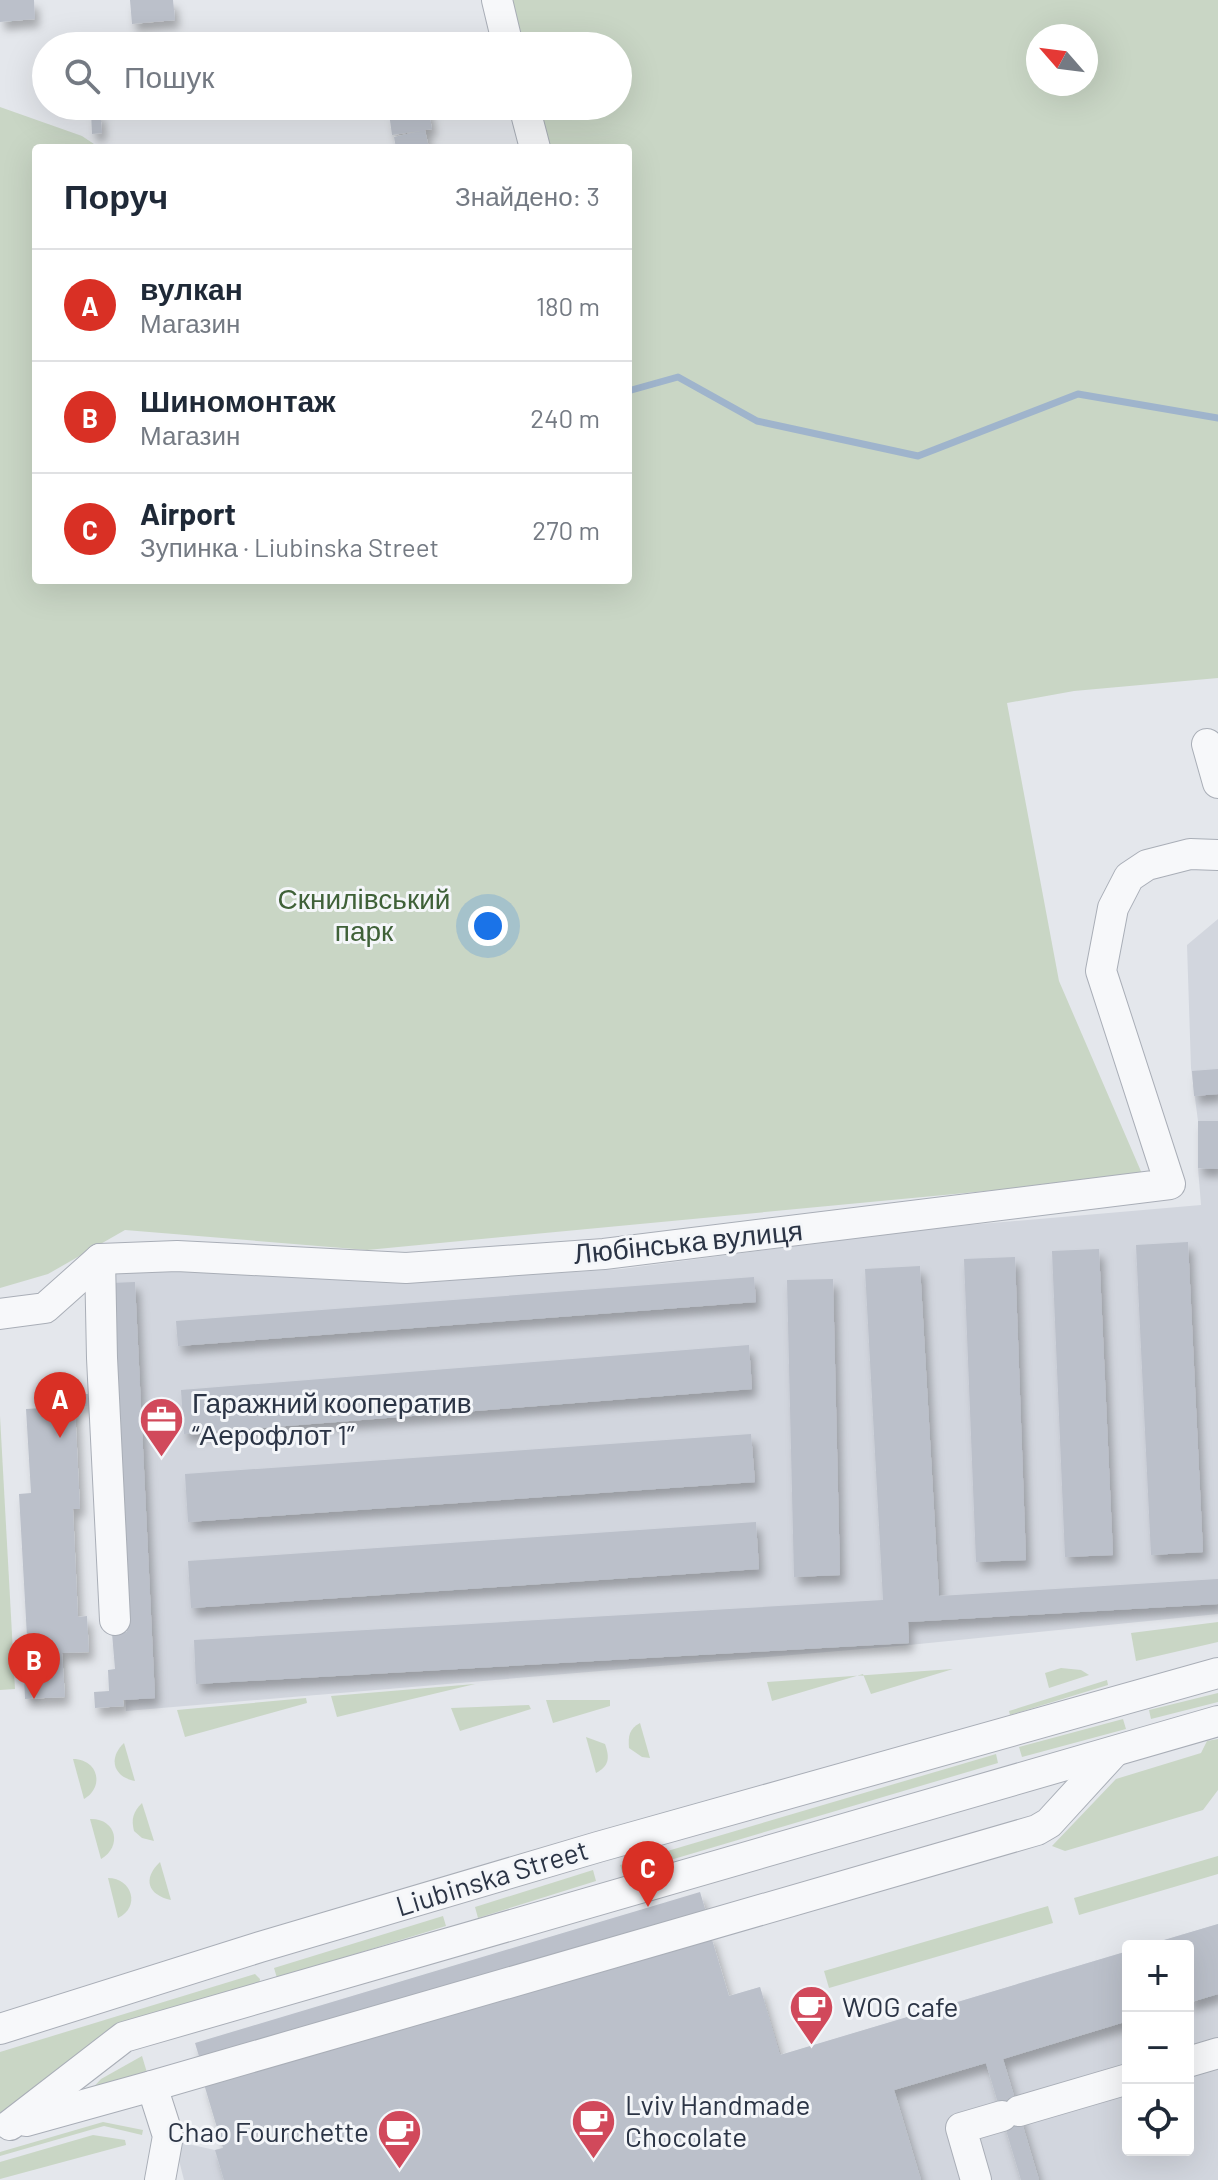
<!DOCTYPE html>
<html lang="uk">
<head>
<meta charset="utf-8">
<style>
	:root { --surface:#fff; --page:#f2f2f3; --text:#1f2937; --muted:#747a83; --line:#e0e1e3; --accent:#d93025 }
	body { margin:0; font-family:Barlow,sans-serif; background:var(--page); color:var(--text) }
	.controls { position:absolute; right:24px; bottom:24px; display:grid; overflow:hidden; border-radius:8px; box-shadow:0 8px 32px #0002 }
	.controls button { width:72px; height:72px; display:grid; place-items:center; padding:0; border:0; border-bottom:2px solid var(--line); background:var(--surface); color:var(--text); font:40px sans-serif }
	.compass { position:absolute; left:1026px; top:24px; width:72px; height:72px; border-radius:50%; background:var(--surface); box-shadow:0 8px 32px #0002; rotate:298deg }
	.you { position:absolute; left:488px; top:926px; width:28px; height:28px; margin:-20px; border:6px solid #fff; border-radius:50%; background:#1a73e8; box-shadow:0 0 0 12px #1a73e833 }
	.badge { display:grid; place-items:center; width:52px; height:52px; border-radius:50%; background:var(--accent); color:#fff; font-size:26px; font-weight:700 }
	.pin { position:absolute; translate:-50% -66px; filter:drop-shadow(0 2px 4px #0008) }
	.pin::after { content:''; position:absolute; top:42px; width:28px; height:24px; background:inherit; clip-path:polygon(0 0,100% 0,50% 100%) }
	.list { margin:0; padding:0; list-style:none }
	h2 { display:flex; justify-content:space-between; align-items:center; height:104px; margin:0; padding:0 32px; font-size:34px }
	h2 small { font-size:26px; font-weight:400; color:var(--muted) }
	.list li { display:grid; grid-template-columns:52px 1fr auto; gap:24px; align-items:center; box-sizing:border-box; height:112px; padding:0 32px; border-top:2px solid var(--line) }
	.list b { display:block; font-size:30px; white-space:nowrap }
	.list p { margin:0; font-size:26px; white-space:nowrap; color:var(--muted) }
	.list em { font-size:26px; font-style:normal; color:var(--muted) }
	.icon { flex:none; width:44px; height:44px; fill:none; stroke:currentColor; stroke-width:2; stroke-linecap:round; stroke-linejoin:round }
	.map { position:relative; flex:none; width:1218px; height:2180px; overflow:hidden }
	.search { position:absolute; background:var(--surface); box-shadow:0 8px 32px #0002; left:32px; top:32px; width:600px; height:88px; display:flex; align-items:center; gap:20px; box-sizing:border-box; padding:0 28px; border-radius:44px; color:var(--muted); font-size:30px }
	.panel { position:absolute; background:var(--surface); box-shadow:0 8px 32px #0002; left:32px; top:144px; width:600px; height:440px; border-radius:8px }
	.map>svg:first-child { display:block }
</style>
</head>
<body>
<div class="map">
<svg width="1218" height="2180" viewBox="0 0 1218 2180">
	<defs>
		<filter id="shadow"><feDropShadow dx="4.5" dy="8" stdDeviation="4" flood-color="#0004"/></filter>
	</defs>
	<rect width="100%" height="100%" fill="#e4e7ec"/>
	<g fill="#d2d6de">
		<polygon points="1218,919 1218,1614 909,1645 126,1711 107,1264 409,1282 621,1269 933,1228 1201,1205 1198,1168 1198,1121 1191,1068 1187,945"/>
		<polygon points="1218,1924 1218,2180 184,2180 174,2141 215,2150 760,1987 781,2055 1128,1951 1128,2150 1188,2150 1188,1946 1145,1946"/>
	</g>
	<g fill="#c9d6c5" fill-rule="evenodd">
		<path d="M 502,0 L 1218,0 L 1218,678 L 1074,691 L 1007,703 L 1059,981 L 1143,1176 L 367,1250 L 125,1230 L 48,1274 L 0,1288 L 0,107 L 82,136 L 100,148 L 36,148 L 36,580 L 628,580 L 628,148 L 540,148 L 530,106 L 618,106 L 618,46 L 514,46 ZM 1038,36 L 1086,36 L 1086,84 L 1038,84 Z"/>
		<polygon points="0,1416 15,1689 0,1690"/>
		<polygon points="1218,1622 1218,1642 1136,1661 1131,1633"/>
		<polygon points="1061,1668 1081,1670 1089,1675 1049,1688 1045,1673"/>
		<polygon points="953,1669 871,1694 863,1674 772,1701 767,1682"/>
		<polygon points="1107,1680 1108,1685 1010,1715 1009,1711"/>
		<polygon points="475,1684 337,1717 331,1696"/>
		<polygon points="1218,1693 1218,1702 1151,1719 1149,1710"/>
		<polygon points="306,1698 307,1703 185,1737 177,1710"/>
		<polygon points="546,1700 610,1700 610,1706 553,1723"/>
		<polygon points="529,1705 531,1709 460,1731 451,1708"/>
		<polygon points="1123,1719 1126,1729 1022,1757 1019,1747"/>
		<path d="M 640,1723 L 650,1758 L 642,1757 L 629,1748 C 628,1736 629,1729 640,1723 Z"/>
		<path d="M 586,1737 L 605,1744 C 610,1758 609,1766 596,1773 Z"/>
		<polygon points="1218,1739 1218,1790 1203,1810 1065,1851 1052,1846 1116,1779 1201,1753 1207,1741"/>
		<path d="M 124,1743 L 135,1781 C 113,1777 108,1758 124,1743 Z"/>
		<polygon points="996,1754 998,1763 623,1874 620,1865"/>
		<path d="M 73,1759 C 98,1759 105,1787 84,1799 Z"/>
		<path d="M 142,1803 L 154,1841 L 142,1838 L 134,1831 C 131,1819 133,1812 142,1803 Z"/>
		<path d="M 90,1819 C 116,1818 123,1846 101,1859 Z"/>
		<polygon points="1218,1856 1218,1874 1079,1915 1074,1898"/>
		<path d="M 160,1862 L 171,1900 C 148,1895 142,1879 160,1862 Z"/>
		<polygon points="593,1870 596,1881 478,1918 475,1907"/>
		<path d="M 108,1878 C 132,1878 141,1907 118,1918 Z"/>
		<polygon points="1048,1906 1053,1923 829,1988 824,1971"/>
		<polygon points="443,1916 446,1926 277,1978 274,1968"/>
		<polygon points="255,1974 260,1979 259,1984 21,2106 0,2113 0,2052"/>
		<polygon points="142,2056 148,2076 88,2093 101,2079"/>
		<polygon points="103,2122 143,2130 142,2135 104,2126 0,2156 0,2152"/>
		<polygon points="93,2135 125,2140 126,2145 0,2179 0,2162"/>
	</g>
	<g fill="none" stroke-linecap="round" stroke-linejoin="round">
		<polyline stroke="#9fb4cc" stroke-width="7" points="628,391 678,377 757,421 918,456 1078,394 1218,418"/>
	</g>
	<g fill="#bbc0ca" filter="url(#shadow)">
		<polygon points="0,0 34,0 35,19 0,22"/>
		<polygon points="130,0 173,0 175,20 132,24"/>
		<polygon points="428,107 432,129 425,130 429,148 396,148 394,137 420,131 392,135 389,113"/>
		<polygon points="100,111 102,133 92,134 91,112"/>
		<polygon points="1218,1069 1218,1094 1194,1096 1192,1071"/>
		<polygon points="1198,1121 1218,1121 1218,1169 1198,1168"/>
		<polygon points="1188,1242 1203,1552 1151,1555 1136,1245"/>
		<polygon points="1099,1249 1113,1555 1065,1557 1052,1251"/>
		<polygon points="1015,1257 1026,1560 976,1562 964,1259"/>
		<polygon points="920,1266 939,1596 1218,1579 1218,1604 908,1622 909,1643 196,1684 194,1640 883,1600 865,1269"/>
		<polygon points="754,1277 756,1302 178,1346 176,1321"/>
		<polygon points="833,1279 840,1575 794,1577 787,1280"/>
		<polygon points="135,1282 155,1698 123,1700 124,1706 95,1708 94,1692 109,1691 108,1670 115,1669 112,1633 127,1632 111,1283"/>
		<polygon points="749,1345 752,1389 184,1434 181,1390"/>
		<polygon points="80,1394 94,1394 94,1406 81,1406"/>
		<polygon points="75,1406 80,1509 73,1509 78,1617 87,1616 89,1652 62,1653 65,1697 25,1699 23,1655 28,1655 19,1494 31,1493 26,1409"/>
		<polygon points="751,1434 755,1482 188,1522 185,1474"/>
		<polygon points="756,1522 759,1569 191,1608 188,1561"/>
		<polygon points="700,1892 706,1912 201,2063 195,2043"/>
		<polygon points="1218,1924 1218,1994 1188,2003 1188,1946 1147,1945"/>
		<polygon points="710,1933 729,1996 760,1987 780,2055 1128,1951 1128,2021 1003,2059 1039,2180 1021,2180 986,2063 894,2090 921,2180 224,2180 215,2150 223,2148 204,2084"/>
	</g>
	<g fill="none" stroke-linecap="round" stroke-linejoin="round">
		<defs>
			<g id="minor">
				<polyline points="497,0 508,46"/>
				<polyline points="524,106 535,148"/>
				<polyline points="1207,744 1218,783"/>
				<polyline points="100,1259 102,1358 115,1620"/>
				<polyline points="0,1314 45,1308 100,1259 177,1256 406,1268 604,1254 1170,1184 1101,971 1113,908 1129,877 1147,865 1190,854 1218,855"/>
				<polyline points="0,2029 260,1947 598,1847 1218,1673"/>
				<polyline points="1188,2062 1218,2053"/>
				<polyline points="152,2086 168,2136 160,2180"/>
				<polyline points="1019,2111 1128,2079"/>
				<polyline points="26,2121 152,2086 1037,1830 1049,1823 1114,1752"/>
				<polyline points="10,2125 124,2037 1218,1721"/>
				<polyline points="976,2180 961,2128 1002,2116"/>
			</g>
		</defs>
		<use href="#minor" stroke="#a9aeb7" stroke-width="32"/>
		<use href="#minor" stroke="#f7f8fa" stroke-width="30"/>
	</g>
	<defs>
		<symbol id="office-pin" viewBox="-11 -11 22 30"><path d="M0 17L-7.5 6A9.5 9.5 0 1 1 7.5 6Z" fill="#d1495b" stroke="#f4f6f9"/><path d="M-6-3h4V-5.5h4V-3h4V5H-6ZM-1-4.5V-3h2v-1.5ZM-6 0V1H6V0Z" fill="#fff"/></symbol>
		<symbol id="cafe-pin" viewBox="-11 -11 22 30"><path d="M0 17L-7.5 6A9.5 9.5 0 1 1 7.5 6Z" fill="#d1495b" stroke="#f4f6f9"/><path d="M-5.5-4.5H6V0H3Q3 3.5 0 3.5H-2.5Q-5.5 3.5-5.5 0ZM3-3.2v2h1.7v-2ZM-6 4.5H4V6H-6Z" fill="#fff"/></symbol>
	</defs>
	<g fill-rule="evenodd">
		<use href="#office-pin" x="136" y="1394" width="51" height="69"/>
		<use href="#cafe-pin" x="786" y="1982" width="51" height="69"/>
		<use href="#cafe-pin" x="568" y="2096" width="51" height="69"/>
		<use href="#cafe-pin" x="374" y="2106" width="51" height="69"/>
	</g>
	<g text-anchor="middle" stroke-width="6" stroke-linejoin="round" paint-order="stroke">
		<g font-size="28" fill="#3f6138" stroke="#f4f6f9">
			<text x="364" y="909">Скнилівський<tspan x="364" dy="32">парк</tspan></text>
		</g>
		<g font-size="28" fill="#2b3445" stroke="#f4f6f9">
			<text transform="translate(688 1242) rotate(-6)" y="10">Любінська вулиця</text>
			<text transform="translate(492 1878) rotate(-17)" y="10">Liubinska Street</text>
		</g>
		<g font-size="28" fill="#2b3445" stroke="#f4f6f9" text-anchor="start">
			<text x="192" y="1413">Гаражний кооператив<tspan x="192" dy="32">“Аерофлот 1”</tspan></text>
			<text x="842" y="2017">WOG cafe</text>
			<text x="625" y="2115">Lviv Handmade<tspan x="625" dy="32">Chocolate</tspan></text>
			<text x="369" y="2142" text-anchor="end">Chao Fourchette</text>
		</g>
	</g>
</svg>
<div class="controls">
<button>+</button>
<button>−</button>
<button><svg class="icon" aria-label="locate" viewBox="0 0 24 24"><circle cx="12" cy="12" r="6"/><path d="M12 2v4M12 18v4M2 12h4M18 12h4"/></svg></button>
</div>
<svg class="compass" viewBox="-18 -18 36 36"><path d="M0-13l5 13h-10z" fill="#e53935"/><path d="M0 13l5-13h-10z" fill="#747a83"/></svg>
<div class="you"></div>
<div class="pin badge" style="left:60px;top:1438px">A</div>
<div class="pin badge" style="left:34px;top:1699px">B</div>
<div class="pin badge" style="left:648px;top:1907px">C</div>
<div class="search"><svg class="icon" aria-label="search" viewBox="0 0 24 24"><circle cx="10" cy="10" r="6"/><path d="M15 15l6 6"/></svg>Пошук</div>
<section class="panel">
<h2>Поруч<small>Знайдено: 3</small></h2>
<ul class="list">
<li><span class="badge">A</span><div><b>вулкан</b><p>Магазин</p></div><em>180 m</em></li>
<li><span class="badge">B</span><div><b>Шиномонтаж</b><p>Магазин</p></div><em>240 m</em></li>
<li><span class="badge">C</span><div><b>Airport</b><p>Зупинка · Liubinska Street</p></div><em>270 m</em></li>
</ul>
</section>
</div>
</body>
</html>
